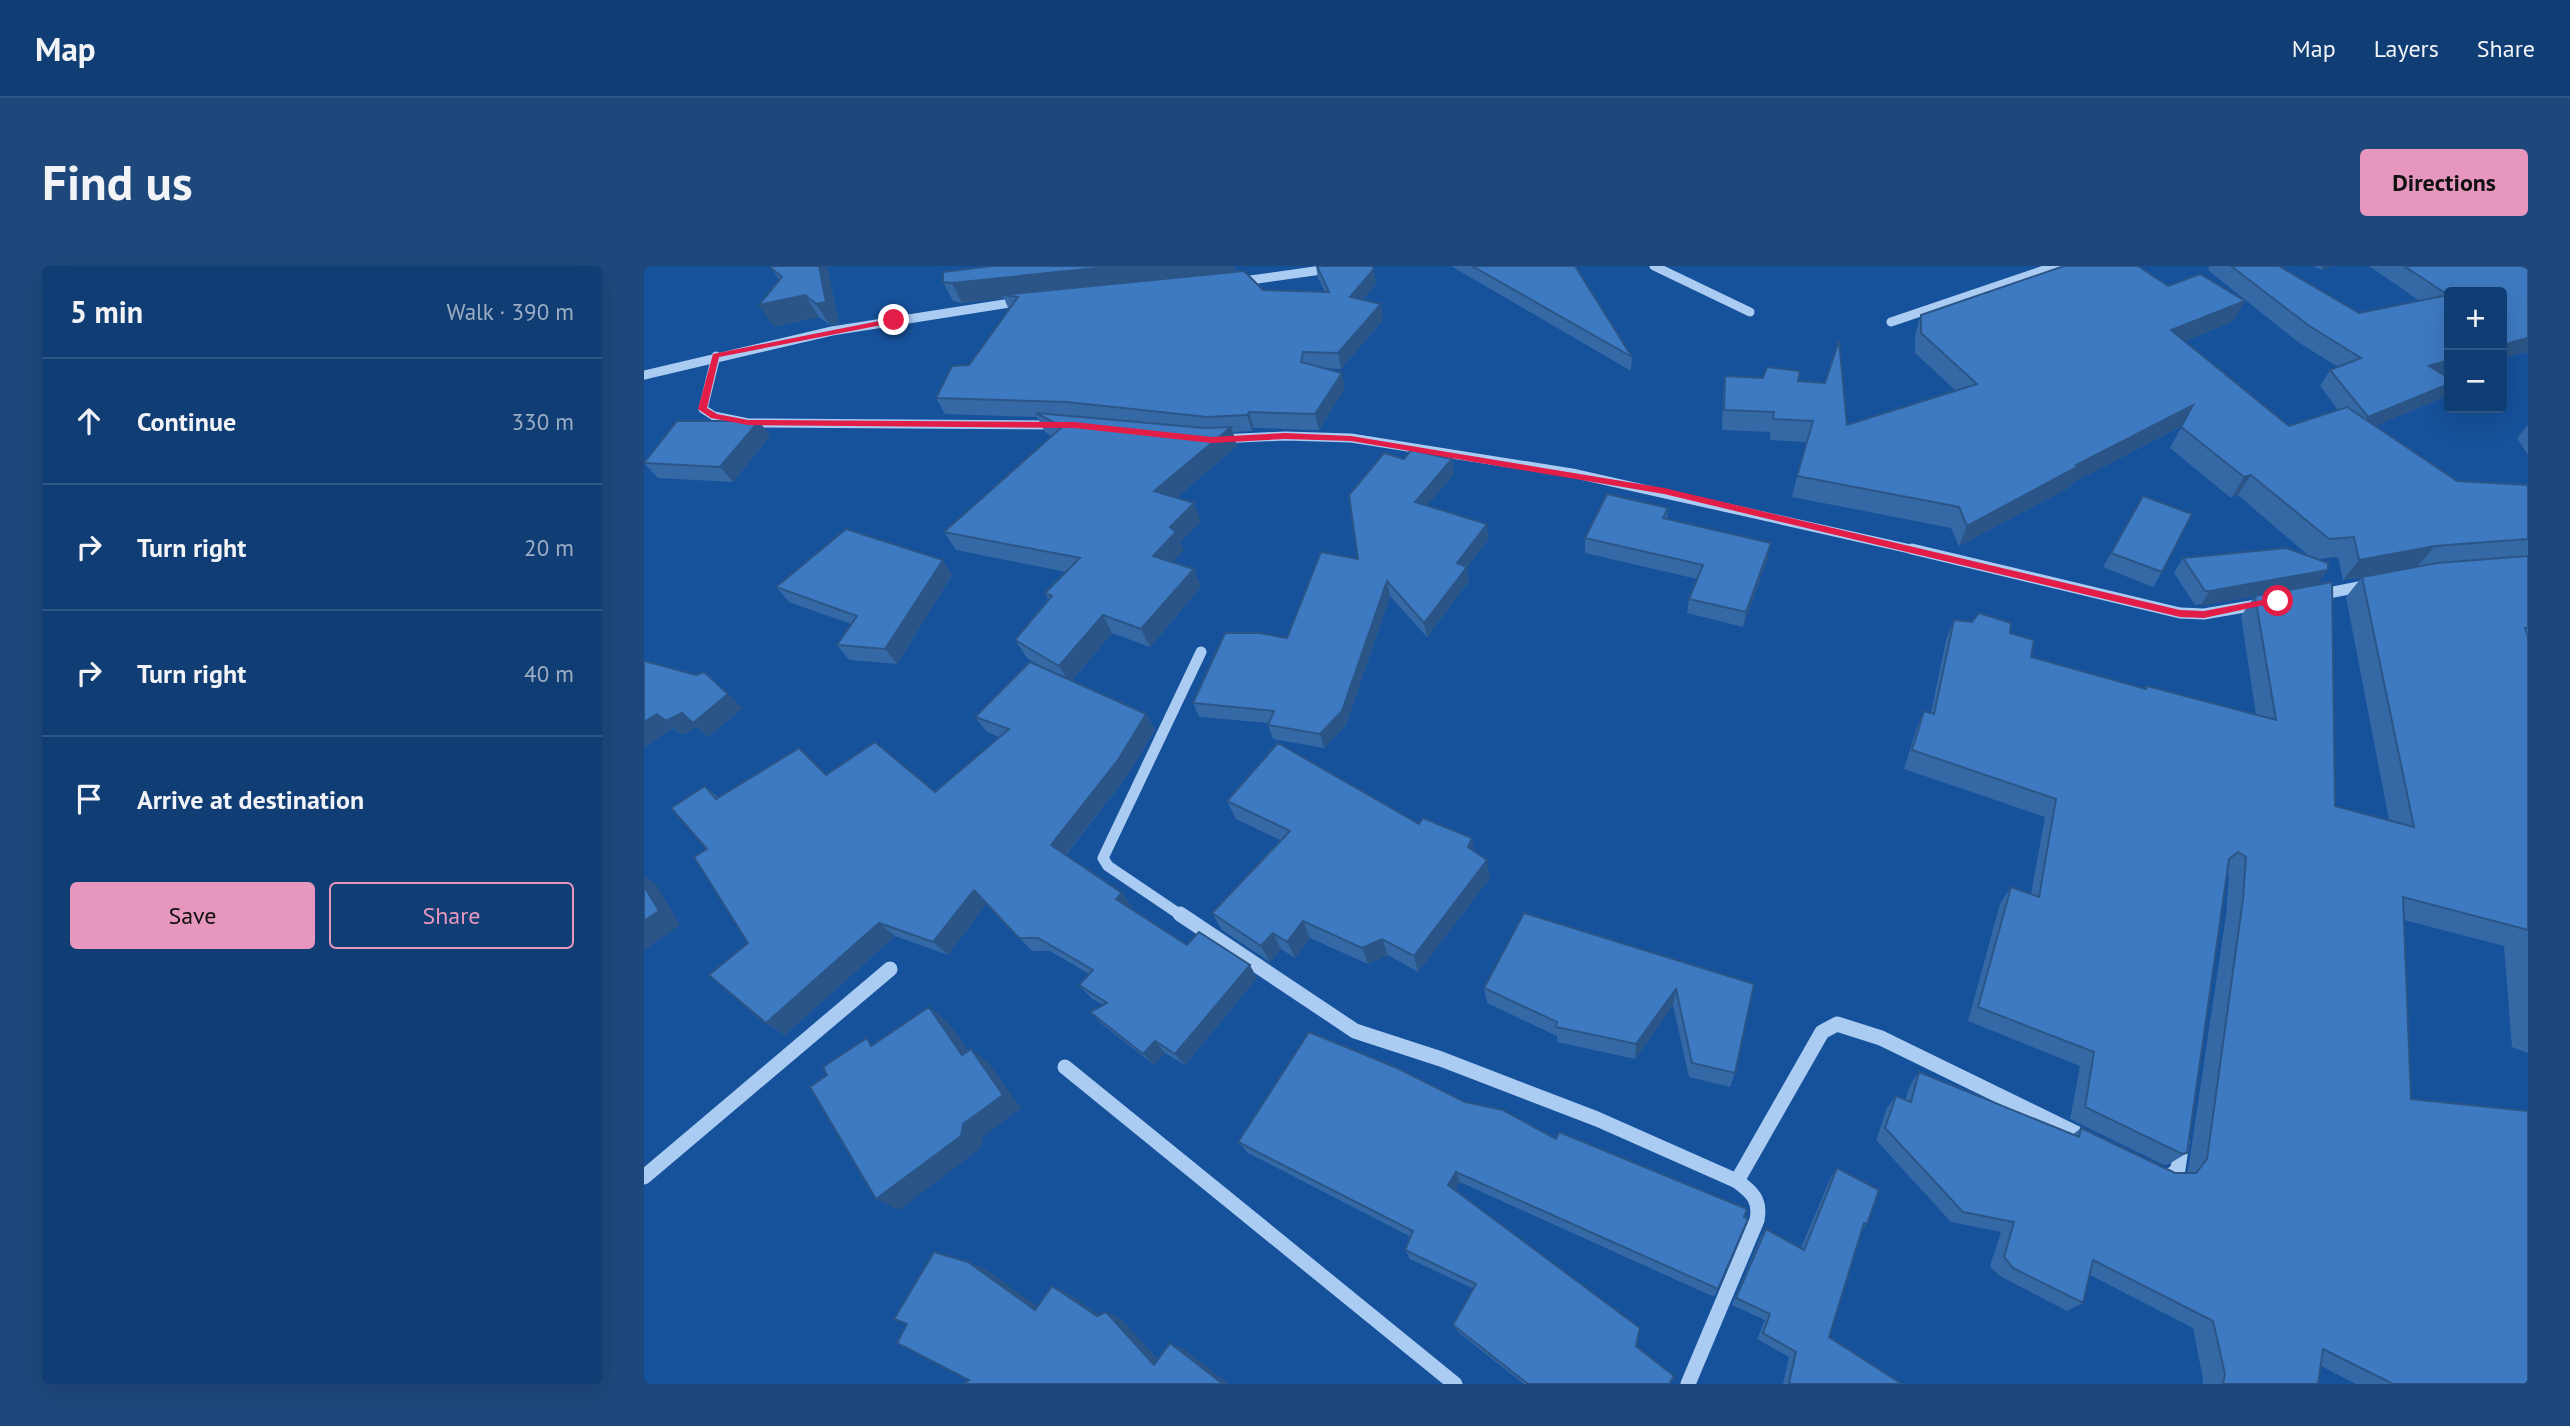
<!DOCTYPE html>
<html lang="en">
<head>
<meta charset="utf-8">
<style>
	:root { --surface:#103d74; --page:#1e487c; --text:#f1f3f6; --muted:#9caec5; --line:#305686; --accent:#e797bd }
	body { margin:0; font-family:"PT Sans",sans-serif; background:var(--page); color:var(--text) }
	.controls { position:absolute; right:21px; top:21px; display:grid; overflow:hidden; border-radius:7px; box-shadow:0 7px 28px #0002 }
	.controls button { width:63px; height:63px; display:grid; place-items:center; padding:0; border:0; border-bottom:2px solid var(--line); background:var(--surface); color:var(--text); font:35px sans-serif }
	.stop { position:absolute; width:21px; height:21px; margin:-16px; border:5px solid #e11d48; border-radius:50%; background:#fff }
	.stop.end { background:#e11d48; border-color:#fff; box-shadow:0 2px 7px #0008 }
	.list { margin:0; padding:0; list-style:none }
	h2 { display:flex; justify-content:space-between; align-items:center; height:91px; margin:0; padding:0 28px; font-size:30px }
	h2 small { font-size:23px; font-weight:400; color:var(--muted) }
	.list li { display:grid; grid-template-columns:46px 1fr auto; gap:21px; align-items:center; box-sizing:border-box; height:126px; padding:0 28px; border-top:2px solid var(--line) }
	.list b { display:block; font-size:26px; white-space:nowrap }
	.list em { font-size:23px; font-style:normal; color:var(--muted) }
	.actions { display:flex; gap:14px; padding:21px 28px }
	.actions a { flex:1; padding:16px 0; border:2px solid var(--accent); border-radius:7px; text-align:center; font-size:24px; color:var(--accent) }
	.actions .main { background:var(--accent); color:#111 }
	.icon { flex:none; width:38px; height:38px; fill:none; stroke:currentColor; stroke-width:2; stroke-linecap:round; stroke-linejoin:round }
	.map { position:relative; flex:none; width:1884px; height:1118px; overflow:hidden; border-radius:7px }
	header { display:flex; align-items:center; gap:42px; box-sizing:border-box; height:98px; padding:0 35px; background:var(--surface); border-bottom:2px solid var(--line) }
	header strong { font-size:33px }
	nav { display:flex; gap:38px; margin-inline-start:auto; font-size:24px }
	.intro { display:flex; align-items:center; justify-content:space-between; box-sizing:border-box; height:168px; padding:0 42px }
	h1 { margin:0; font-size:49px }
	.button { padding:18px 32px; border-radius:7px; background:var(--accent); color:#111; font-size:24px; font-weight:700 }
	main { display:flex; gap:42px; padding:0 42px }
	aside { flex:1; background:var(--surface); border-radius:7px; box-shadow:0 7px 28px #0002 }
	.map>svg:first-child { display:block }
</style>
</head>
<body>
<header>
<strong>Map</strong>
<nav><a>Map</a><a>Layers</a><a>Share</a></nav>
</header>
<div class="intro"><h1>Find us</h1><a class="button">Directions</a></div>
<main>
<aside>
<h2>5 min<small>Walk · 390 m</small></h2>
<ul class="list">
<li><svg class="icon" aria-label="ahead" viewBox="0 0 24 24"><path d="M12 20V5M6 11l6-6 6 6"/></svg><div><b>Continue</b></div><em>330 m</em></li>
<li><svg class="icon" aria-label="right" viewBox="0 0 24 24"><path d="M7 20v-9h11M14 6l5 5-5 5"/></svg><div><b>Turn right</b></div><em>20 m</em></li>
<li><svg class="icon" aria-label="right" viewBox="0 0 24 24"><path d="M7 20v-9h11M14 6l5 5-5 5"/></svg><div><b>Turn right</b></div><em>40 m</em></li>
<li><svg class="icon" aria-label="arrive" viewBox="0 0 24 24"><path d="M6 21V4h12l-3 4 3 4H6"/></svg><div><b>Arrive at destination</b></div></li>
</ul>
<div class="actions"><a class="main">Save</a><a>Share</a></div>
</aside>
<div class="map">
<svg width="1884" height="1118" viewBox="0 0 1884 1118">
	<rect width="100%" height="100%" fill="#16519b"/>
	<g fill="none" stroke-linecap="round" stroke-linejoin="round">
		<g stroke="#abccf2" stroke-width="9">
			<polyline points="1010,0 1106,46"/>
			<polyline points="592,16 706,0"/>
			<polyline points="1247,56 1412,0"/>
			<polyline points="72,90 59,143 70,150 104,157 414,159"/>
			<polyline points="0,109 188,65 379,35"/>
			<polyline points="575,173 641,170 707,172 928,207 1275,285"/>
		</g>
		<g stroke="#abccf2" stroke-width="11">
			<polyline points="1268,283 1536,347 1560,348 1618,338"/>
			<polyline points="1674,329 1725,319"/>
			<polyline points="538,650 464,600 459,592 557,386"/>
		</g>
		<g stroke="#abccf2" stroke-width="15">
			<path d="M 536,648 L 711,765 L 797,793 L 953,853 L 1093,915 C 1108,926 1117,934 1113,954 L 1044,1118"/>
			<polyline points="421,801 811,1118"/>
			<polyline points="1517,909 1527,910 1534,903 1538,875"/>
			<polyline points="0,911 246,703"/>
			<polyline points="1093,915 1178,766 1193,758 1237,772 1444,873"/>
		</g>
	</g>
	<g fill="#3569a6" fill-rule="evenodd">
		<polygon points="183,0 195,58 186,59 175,51 130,61 115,39 135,14 127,2"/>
		<polygon points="590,0 592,6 619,24 681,26 674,12 672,0 728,0 732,18 719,34 737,38 739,54 697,103 682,102 701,122 675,164 610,162 608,165 589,166 593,180 532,232 557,256 536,276 540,284 528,296 550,303 557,321 506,381 468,367 428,415 502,448 511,464 483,510 422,589 478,627 488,641 487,642 543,679 613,712 541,799 521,787 510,799 458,758 446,746 459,739 447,732 435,719 445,708 406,685 388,685 343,637 304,689 251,670 141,769 122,757 104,677 63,583 61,520 74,531 182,509 291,526 355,471 343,466 331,451 403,404 383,392 371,374 404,333 401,327 422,306 312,284 300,266 408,170 401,166 393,151 301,148 292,132 325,99 365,44 360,32 318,37 309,35 299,16"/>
		<polygon points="807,0 931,0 988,91 987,105"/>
		<path d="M 1565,0 L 1635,0 L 1715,47 L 1776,35 L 1725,0 L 1884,0 L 1884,86 L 1858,92 L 1805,26 L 1805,107 L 1800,109 L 1805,112 L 1805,122 L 1798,132 L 1731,160 L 1813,215 L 1884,219 L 1884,787 L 1868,781 L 1860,680 L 1760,654 L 1767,833 L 1884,1118 L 1712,1118 L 1677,1100 L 1674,1118 L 1558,1118 L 1559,1113 L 1549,1062 L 1446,1009 L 1439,1037 L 1423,1045 L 1356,1010 L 1346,1000 L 1357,966 L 1307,956 L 1232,874 L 1243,842 L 1252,830 L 1261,834 L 1266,819 L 1275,806 L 1428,869 L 1437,862 L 1531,907 L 1542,907 L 1544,904 L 1582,649 L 1585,609 L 1583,607 L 1543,887 L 1525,898 L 1520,899 L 1426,853 L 1436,800 L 1324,755 L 1356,638 L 1367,621 L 1387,628 L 1401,551 L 1260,503 L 1272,464 L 1280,445 L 1287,447 L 1302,374 L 1310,354 L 1366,367 L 1387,391 L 1501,423 L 1503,420 L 1612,449 L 1597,350 L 1611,330 L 1551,339 L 1530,307 L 1539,292 L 1666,291 L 1594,229 L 1587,232 L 1526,182 L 1538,160 L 1428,217 L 1426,221 L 1315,280 L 1307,262 L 1148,231 L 1153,210 L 1163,176 L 1126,174 L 1126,166 L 1078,164 L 1079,131 L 1081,110 L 1154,115 L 1203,159 L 1311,124 L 1271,87 L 1271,69 L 1277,49 L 1524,20 L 1590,55 L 1541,75 L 1645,160 L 1694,144 L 1676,120 L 1686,104 L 1694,101 L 1654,76 L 1564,4 ZM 1694,291 L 1699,314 L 1718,311 L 1702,331 L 1745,554 L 1691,540 L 1673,319 L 1673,293 Z"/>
		<polygon points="1670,0 1691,0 1677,4"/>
		<polygon points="1884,159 1884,189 1873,172"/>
		<polygon points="126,170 89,216 14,212 0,197"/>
		<polygon points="760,193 808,193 810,208 783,239 845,273 823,301 825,315 783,371 746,330 702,459 680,482 629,473 624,459 625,457 555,451 549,437 643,372 714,293"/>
		<polygon points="1024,242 1023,253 1124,292 1099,361 1043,347 1045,333 1053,313 941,287 941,272"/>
		<polygon points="1467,287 1518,306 1509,321 1459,301"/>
		<polygon points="308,309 253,398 205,394 193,379 207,358 145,336 132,321"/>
		<polygon points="0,395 99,442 64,471 53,461 38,469 29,462 0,481"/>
		<polygon points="583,535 775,558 830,585 846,612 774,706 744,689 724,698 666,672 651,692 637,683 626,696 578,664 568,647 636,574 592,553"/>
		<polygon points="1110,718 1091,807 1086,821 1045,811 1029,739 991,793 913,776 913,770 843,737 840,722"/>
		<polygon points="665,766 1074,1023 1070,1031 816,916 812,924 992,1080 1025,1118 880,1118 814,1066 809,1059 830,1023 766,993 761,984 767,971 604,887 594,876"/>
		<polygon points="1193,902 1223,958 1218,964 1185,1071 1258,1118 1139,1118 1145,1091 1113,1073 1121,1054 1088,1039 1116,972 1122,963 1157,982 1186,913"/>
	</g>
	<g fill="#2b5587">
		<polygon points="175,0 183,0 195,58 186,59 172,38"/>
		<polygon points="472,0 590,0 592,7 358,29 360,32 318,37 308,17"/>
		<polygon points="1679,0 1691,0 1677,4"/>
		<polygon points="730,3 732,18 709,46 706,31"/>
		<polygon points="161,29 175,51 130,61 115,39"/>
		<polygon points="1601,35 1590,55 1517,85 1527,64"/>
		<polygon points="737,38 739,54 697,103 694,87"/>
		<polygon points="1884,72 1884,86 1858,92 1858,79"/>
		<polygon points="1805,94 1805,107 1773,117 1785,100"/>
		<polygon points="698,107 701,122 675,164 671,148"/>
		<polygon points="1805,118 1805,122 1798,132 1712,168 1724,151"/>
		<polygon points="1549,139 1538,160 1428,217 1426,221 1315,280 1323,260 1432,199"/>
		<polygon points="605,146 610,162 608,165 603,149"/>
		<polygon points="115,155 126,170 89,216 76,201"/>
		<polygon points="587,161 593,180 518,244 510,225"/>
		<polygon points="808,193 810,208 774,250 771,236"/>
		<polygon points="1607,209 1594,229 1587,232 1600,211"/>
		<polygon points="550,237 557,256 536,276 540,284 517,308 509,290 526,261"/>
		<polygon points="843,258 845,273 823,301 825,315 783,371 780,357 813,297"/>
		<polygon points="1127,277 1124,292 1099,361 1102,346"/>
		<polygon points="1791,280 1773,301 1699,314 1715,294"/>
		<polygon points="299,294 308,309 253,398 241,383"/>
		<polygon points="550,303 557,321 506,381 497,363"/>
		<polygon points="1684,304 1673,319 1556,340 1566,325"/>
		<polygon points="743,315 746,330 702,459 680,482 676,468"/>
		<polygon points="459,349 468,367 426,417 415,400"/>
		<polygon points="84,428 99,442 64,471 49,457"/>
		<polygon points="38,447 53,461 38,469 22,455"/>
		<polygon points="13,448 29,462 0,481 0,456"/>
		<polygon points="502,448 511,464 483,510 418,593 407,579"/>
		<polygon points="828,572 831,589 824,581"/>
		<polygon points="843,594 846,612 774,706 770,690"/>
		<polygon points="0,610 12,618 36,659 0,684"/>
		<polygon points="330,624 343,637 304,689 289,676"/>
		<polygon points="478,627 488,641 482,647 472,633"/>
		<polygon points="659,655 666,672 651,692 643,676"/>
		<polygon points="235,657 251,670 141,769 122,757"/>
		<polygon points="629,667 637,683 626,696 617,680"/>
		<polygon points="738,673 744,689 724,698 718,682"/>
		<polygon points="606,699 613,712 541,799 531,788"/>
		<polygon points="1032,723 1029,739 991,793 992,778"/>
		<polygon points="285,741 304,756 337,803 318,789"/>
		<polygon points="511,775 521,787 510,799 499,788"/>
		<polygon points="327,783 345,797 377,842 339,871 337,882 255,944 232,933"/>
		<polygon points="812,906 816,916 809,929 804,919"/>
		<polygon points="324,996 343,1004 408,1051 391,1044"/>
		<polygon points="408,1020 425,1028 468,1057 453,1050"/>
		<polygon points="462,1046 477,1053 524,1104 510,1099"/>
		<polygon points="526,1077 540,1083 585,1118 579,1118"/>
	</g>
	<g fill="#3e7ac1" stroke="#2b5587" stroke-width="2">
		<polygon points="127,0 175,0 182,36 172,38 161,29 115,39 138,11 127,2"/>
		<polygon points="348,0 472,0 308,17 299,16 299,6"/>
		<polygon points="673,0 728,0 730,3 706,31 737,38 694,87 659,86 657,96 698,107 671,148 605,146 603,149 563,151 423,136 292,132 308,100 325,99 374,31 358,29 600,5 619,24 685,26"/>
		<polygon points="828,0 931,0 988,91"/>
		<polygon points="1420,0 1494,0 1524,20 1556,8 1601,35 1527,64 1645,160 1703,141 1813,215 1884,219 1884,273 1791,280 1715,294 1710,271 1685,273 1607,209 1600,211 1537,161 1549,139 1432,199 1435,200 1323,260 1315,241 1153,210 1169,155 1129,153 1130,146 1080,144 1081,110 1119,112 1123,101 1156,105 1154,115 1181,117 1195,75 1203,159 1333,118 1277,67 1277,49"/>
		<polygon points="1587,0 1635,0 1715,47 1804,29 1760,0 1878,0 1884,3 1884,72 1858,79 1858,26 1805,26 1805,94 1785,100 1805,112 1805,118 1724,151 1686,104 1717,92 1664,59"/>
		<polygon points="392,147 561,162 587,161 510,225 550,237 526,261 532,266 509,290 550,303 497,363 459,349 415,400 371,374 408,330 401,327 436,292 300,266 418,161"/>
		<polygon points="33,155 115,155 76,201 0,197"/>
		<polygon points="767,184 808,193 771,236 843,258 813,297 823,301 780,357 743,315 698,445 676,468 624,459 630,445 549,437 581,367 615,367 643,372 677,286 714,293 705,229 740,187 760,193"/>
		<polygon points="963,228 1024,242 1019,252 1127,277 1102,346 1045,333 1059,299 941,272"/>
		<polygon points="1499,230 1548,248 1518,306 1467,287"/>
		<polygon points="202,263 299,294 241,383 193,379 213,350 132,321"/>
		<polygon points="1642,282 1684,297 1684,304 1566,325 1561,325 1539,292"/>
		<polygon points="1884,290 1884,362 1881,362 1884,371 1884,664 1759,631 1767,833 1884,845 1884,1118 1749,1118 1679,1083 1674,1118 1579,1118 1581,1108 1569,1055 1449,994 1439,1037 1369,1002 1360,991 1370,956 1319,946 1241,862 1252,830 1267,836 1275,806 1435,871 1437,862 1531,907 1552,907 1563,893 1599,633 1602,591 1594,586 1585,593 1543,887 1538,888 1441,841 1450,786 1334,741 1367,621 1395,631 1412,533 1268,484 1280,445 1290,448 1310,354 1328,356 1335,347 1367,357 1366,367 1390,374 1387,391 1502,423 1503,420 1632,454 1611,330 1688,316 1691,540 1770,561 1718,311 1793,297"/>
		<polygon points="0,395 52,409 60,406 84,428 49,457 38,447 22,455 13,448 0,456"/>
		<polygon points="386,396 502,448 474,494 407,579 478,627 472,633 543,679 555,666 606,699 531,788 511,775 499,788 446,746 463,737 435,719 449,704 394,672 375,672 330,624 289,676 235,657 122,757 65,709 104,677 50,591 63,583 27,542 61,520 72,533 155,482 182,509 231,476 291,526 365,463 331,451"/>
		<polygon points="634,477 775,558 779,552 828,572 824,581 843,594 770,690 738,673 718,682 659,655 643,676 629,667 617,680 568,647 646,565 583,535"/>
		<polygon points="0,620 15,645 0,655"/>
		<polygon points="880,647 1110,718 1091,807 1048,797 1032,723 992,778 912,761 913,756 840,722"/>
		<polygon points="285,741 318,789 327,783 359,829 319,858 317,870 232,933 166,821 183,809 179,801 223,772 227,780"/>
		<polygon points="665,766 753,802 821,836 859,844 912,873 915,866 1103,943 1100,951 1104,953 1074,1023 812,906 804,919 996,1062 992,1080 1030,1110 1025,1118 884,1118 809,1059 832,1018 761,984 769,965 594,876"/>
		<polygon points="1193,902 1235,924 1223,958 1220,957 1185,1071 1258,1118 1147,1118 1145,1116 1152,1086 1119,1067 1126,1048 1092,1032 1122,963 1160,984"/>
		<polygon points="290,986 324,996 391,1044 408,1020 453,1050 462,1046 510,1099 526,1077 579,1118 319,1118 325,1114 253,1077 263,1058 250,1053"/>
	</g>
	<polygon fill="#e11d48" points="250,52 253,56 75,91 63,142 73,148 104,154 430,156 568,171 641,167 707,170 1020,222 1536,344 1560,345 1634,331 1639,335 1560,352 1536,351 1020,228 707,175 641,173 568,177 430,162 104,159 67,152 54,143 69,88"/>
</svg>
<div class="controls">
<button>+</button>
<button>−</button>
</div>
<div class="stop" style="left:1634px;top:335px"></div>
<div class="stop end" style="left:250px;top:54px"></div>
</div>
</main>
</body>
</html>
